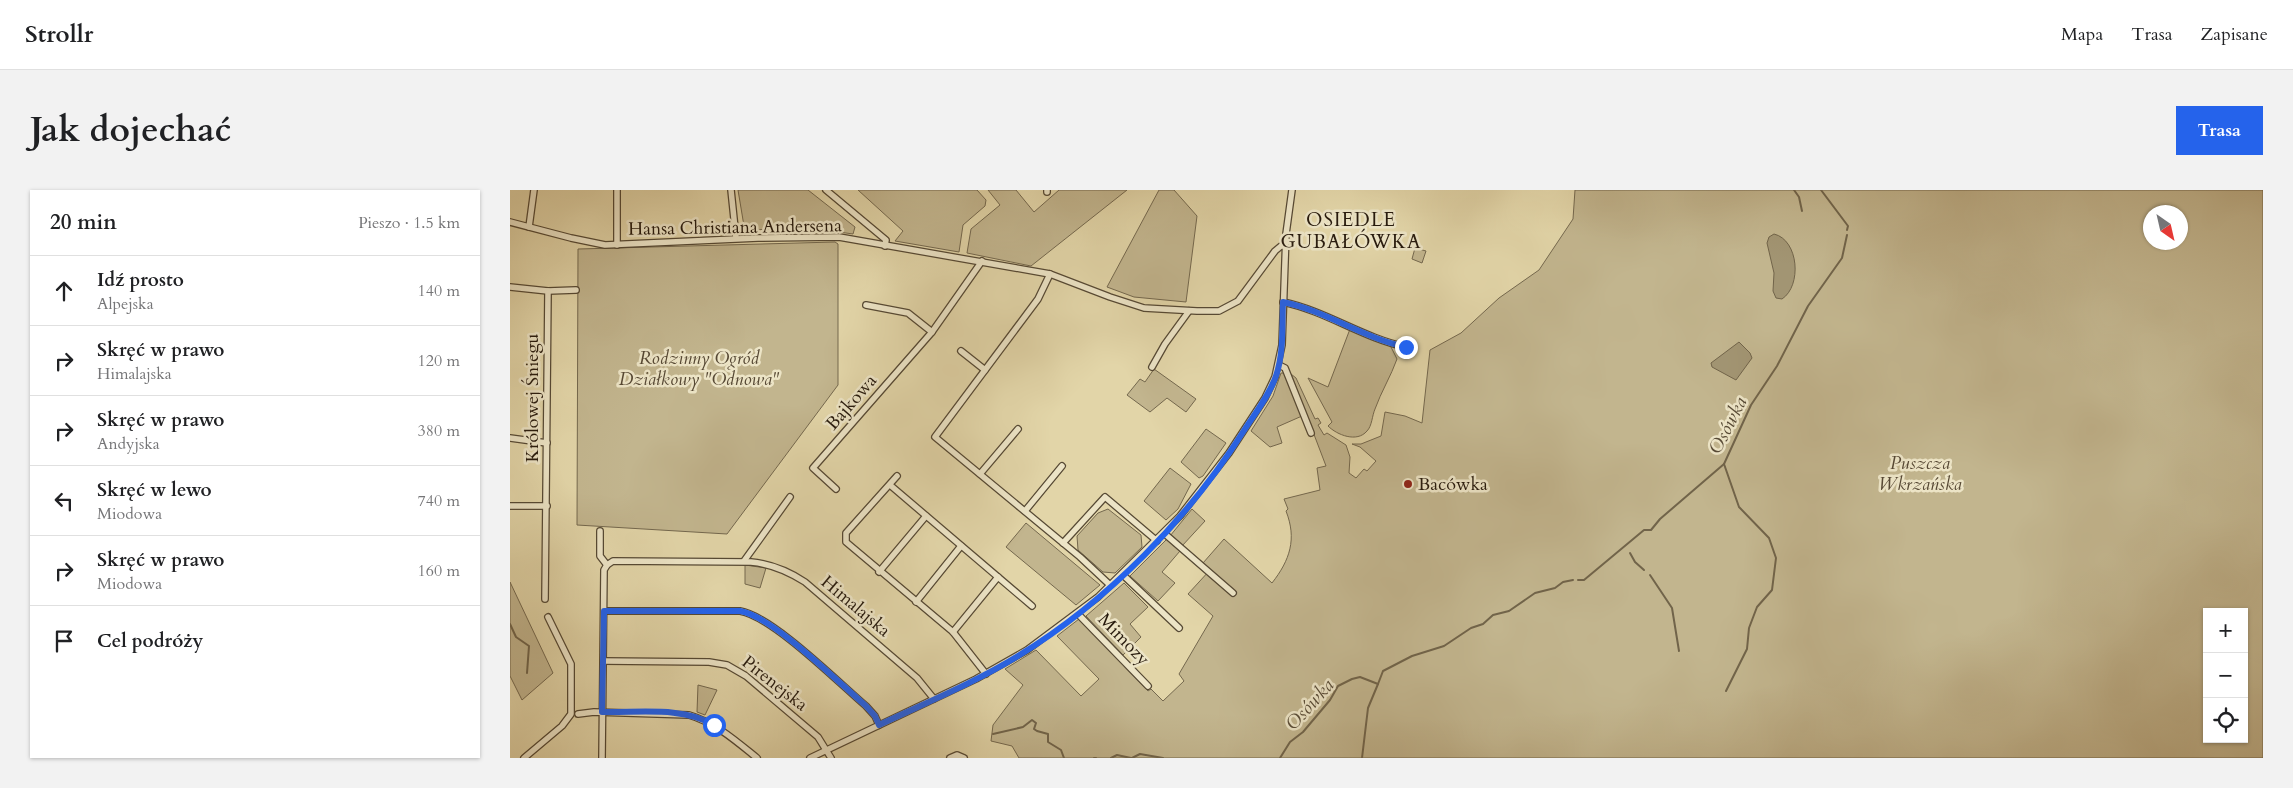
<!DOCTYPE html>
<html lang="pl">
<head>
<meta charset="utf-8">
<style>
	:root { --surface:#fff; --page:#f2f2f2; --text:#202124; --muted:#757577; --line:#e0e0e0; --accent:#2563eb }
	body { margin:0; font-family:Cardo,serif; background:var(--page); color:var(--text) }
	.controls { position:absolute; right:15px; bottom:15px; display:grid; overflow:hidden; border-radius:0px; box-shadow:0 1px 4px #0004 }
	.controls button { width:45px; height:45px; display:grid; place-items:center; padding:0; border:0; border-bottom:1px solid var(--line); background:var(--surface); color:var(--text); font:25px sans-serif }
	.compass { position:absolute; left:1633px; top:15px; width:45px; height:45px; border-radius:50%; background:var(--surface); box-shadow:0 1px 4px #0004; rotate:146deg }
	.stop { position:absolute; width:15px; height:15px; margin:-11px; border:4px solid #2563eb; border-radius:50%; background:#fff }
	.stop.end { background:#2563eb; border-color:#fff; box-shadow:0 1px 5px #0008 }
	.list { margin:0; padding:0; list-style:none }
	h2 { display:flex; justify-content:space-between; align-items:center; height:65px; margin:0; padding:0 20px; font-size:21px }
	h2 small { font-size:16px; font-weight:400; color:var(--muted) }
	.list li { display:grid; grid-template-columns:32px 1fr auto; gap:15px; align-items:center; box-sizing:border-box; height:70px; padding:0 20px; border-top:1px solid var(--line) }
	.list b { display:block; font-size:19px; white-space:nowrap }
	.list p { margin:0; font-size:16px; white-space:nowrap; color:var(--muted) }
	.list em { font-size:16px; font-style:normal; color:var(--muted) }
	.icon { flex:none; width:28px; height:28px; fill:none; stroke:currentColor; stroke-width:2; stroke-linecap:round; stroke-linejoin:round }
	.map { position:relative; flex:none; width:1753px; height:568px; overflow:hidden; border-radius:0px }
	header { display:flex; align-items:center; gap:30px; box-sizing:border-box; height:70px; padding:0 25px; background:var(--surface); border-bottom:1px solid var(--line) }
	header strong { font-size:24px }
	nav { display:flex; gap:28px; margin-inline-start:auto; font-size:18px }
	.intro { display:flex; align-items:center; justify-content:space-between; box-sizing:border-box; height:120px; padding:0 30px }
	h1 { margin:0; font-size:35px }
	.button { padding:12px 22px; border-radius:0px; background:var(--accent); color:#fff; font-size:18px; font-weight:700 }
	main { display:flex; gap:30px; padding:0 30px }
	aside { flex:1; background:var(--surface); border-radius:0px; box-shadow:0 1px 4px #0004 }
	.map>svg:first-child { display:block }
</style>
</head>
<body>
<header>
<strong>Strollr</strong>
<nav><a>Mapa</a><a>Trasa</a><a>Zapisane</a></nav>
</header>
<div class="intro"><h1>Jak dojechać</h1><a class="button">Trasa</a></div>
<main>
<aside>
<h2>20 min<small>Pieszo · 1.5 km</small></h2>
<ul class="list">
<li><svg class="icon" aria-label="ahead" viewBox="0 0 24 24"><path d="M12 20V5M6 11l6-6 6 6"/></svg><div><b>Idź prosto</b><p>Alpejska</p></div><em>140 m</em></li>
<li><svg class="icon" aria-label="right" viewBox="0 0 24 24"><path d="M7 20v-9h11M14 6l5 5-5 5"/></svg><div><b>Skręć w prawo</b><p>Himalajska</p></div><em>120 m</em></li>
<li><svg class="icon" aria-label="right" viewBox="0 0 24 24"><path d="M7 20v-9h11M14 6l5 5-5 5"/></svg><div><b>Skręć w prawo</b><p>Andyjska</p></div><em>380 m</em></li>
<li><svg class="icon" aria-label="left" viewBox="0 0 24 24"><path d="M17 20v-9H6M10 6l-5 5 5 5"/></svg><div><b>Skręć w lewo</b><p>Miodowa</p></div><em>740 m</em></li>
<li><svg class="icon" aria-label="right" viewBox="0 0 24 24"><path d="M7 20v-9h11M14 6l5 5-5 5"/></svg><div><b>Skręć w prawo</b><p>Miodowa</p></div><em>160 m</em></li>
<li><svg class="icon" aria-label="arrive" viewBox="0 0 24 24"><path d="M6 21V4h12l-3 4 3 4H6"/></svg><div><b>Cel podróży</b></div></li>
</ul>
</aside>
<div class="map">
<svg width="1753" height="568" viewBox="0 0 1753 568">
	<rect width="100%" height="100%" fill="#e2d5a8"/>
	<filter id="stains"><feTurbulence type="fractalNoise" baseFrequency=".004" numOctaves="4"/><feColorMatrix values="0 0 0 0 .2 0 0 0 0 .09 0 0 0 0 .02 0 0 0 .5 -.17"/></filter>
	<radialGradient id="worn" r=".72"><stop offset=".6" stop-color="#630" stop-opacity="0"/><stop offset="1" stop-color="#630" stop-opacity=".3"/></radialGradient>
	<g fill="#c2b58e" stroke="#74684e" fill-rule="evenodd">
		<polygon points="228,0 298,0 345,37 343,44 301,38 238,40 234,36"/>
		<polygon points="348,0 467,0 476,10 475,16 453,35 449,62 385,51 393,41"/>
		<polygon points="478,0 506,0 524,22 549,0 617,0 521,76 457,63 461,39 490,15"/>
		<polygon points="649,0 664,0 687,26 676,112 624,107 597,97"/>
		<path d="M 1065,0 L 1753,0 L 1753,568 L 509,568 L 502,556 L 481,551 L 483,535 L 513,495 L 495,479 L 526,460 L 571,506 L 589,489 L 547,446 L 569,429 L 638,501 L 641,499 L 653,511 L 674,491 L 669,484 L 703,426 L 678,404 L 700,380 L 693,373 L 714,349 L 762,393 C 780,370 787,349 776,321 L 778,319 L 774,309 L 810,300 L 807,278 L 816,276 L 781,184 L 786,188 L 805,229 L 808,228 L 811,233 L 808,235 L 814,245 L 817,243 L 836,255 L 840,267 L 839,283 L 846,288 L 854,279 L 857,281 L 866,271 L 850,257 L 842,254 L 851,254 L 871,246 L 875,222 L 895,226 L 912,233 L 920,160 L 951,143 L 989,108 L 1029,80 L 1063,29 ZM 1640,22 L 1670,22 L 1670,52 L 1640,52 ZM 1697,422 L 1734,422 L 1734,549 L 1697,549 Z"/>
		<polygon points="325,52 328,54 328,195 217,344 67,335 68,59"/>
		<polygon points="905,58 916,61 912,73 902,69"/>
		<path d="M 840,139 L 880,155 L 887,169 C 881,186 871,202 865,219 C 862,226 862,236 857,241 C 847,253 827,245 818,236 L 822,232 L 798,188 L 818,197 Z"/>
		<polygon points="644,179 686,209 676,222 657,208 640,222 617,205 630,189 635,192"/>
		<polygon points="771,183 775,183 792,226 767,237 772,253 760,257 741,241 763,206"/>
		<polygon points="696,239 716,253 693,286 689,288 671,272"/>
		<polygon points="660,278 681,294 668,319 656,330 634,311"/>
		<polygon points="598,319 631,345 632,357 605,383 593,382 568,360 567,346 588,323"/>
		<polygon points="682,319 695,331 672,356 660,346"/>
		<polygon points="516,333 590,395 566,415 496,357"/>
		<polygon points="657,349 670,361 652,382 665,393 648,411 620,386"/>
		<polygon points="235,375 256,378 250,398 235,394"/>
		<polygon points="0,392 43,483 12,510 0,486"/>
		<polygon points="614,393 638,417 620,434 631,447 613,465 576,426"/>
		<polygon points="188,495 207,500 195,525 187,522"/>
	</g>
	<g fill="#a29573" stroke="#71644a">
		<path d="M 1264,44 C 1289,50 1292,96 1272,109 L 1266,108 L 1263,101 L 1264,83 L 1257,53 L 1259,47 Z"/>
		<polygon points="1229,152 1240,163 1242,168 1226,190 1202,177 1201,173"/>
	</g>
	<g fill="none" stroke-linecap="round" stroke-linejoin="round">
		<g stroke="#71644a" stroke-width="2">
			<polyline points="1284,0 1289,7 1292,21"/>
			<polyline points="1311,0 1338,36 1337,40"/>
			<polyline points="1214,274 1229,317 1259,348 1266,368 1262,400 1247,417 1239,438 1237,459 1216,501"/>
			<polyline points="1120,363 1125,372 1134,380"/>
			<polyline points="1140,385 1162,418 1169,461"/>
			<polyline points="1068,390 1074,390 1134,340 1141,340 1150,329 1214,274 1241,215 1267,176 1298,116 1332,68 1337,45"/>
			<polyline points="0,434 6,447 19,456 17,483"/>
			<polyline points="483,544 513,537 522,530 526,533 524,539 527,541 538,544 538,552 551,560 554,568"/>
			<polyline points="584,568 586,568"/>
			<polyline points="601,568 607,565 621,568"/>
			<polyline points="622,568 630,564 653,568"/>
			<polyline points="770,568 780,552 793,542 820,510 828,496 842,489 850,487 868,494 873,481 902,466 934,456 961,438 973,434 983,425 999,421 1025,403 1045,398 1053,392 1063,390"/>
			<polyline points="852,568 858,518 868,494"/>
		</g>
		<defs>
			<g id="minor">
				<polyline points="221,0 226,48"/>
				<polyline points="316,0 376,50 375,56"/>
				<polyline points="537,0 537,2"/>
				<polyline points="0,32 61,48 95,55 248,48 329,47 540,84 600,107 634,118 687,121 709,121 728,111 765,61 771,56 776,56"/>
				<polyline points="19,37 24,0"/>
				<polyline points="107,55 107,0"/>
				<polyline points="540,84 528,109 425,247 570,367 600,395"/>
				<polyline points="0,97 38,101 66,100"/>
				<path d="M 773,112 C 816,121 853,148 896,157"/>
				<polyline points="356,115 398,123 422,142"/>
				<polyline points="451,161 475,180"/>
				<polyline points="769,175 775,178 801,243"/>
				<polyline points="642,177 655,154 679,121"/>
				<polyline points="0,248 37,253"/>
				<polyline points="470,284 508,239"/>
				<polyline points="387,286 336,343 336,352 443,442 476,484"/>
				<polyline points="380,295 522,416"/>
				<polyline points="326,299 303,278 422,142 472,71"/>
				<polyline points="0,316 37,316"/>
				<polyline points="515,321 552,276"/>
				<polyline points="90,341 90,366 97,375"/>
				<polyline points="655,344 723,403"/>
				<polyline points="553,353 595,307 647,351"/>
				<polyline points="234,371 280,307"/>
				<polyline points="369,382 416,326"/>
				<polyline points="612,384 669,438"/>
				<polyline points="35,409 38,101"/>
				<polyline points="406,412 451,356"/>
				<path d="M 94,421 L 230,421 C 262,426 328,492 356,516 L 365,526 L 369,535"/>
				<polyline points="568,424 638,496"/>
				<polyline points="443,442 488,387"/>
				<polyline points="94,471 199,472 217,475 236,486 308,547 321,568"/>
				<path d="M 68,524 L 84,522 L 179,525 C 206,533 226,551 247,568"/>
				<polyline points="14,568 52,536 61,524 61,474 38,427"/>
				<path d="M 92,568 L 94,380 L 97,375 L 103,371 L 241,372 C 262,374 278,381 295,392 L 407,488 L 424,509"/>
				<polyline points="300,568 466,489 517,460 588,407 670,326 719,263 755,208 765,187 772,155 776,44 782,0"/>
				<polyline points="440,568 447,565 454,568"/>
			</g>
		</defs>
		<use href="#minor" stroke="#564934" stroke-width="8"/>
		<use href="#minor" stroke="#ece4c6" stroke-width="5.5"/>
	</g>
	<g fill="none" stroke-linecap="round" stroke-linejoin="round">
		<path stroke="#2563eb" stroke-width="6" d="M 204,535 C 172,516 129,523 92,522 L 94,421 L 230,421 C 262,426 328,492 356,516 L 365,526 L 369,535 C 415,513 464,493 508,466 C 598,411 679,328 735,239 C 746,222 759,206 766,186 C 774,162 772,137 773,112 C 816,121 853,148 896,157"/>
	</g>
	<circle fill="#8f2418" stroke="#ece4c6" stroke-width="2" cx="898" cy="294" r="5"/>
	<g text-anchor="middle" stroke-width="5" stroke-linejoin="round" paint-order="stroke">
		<g font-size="18" fill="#271a0d" stroke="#ece4c6">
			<text transform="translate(225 37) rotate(-1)" y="6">Hansa Christiana Andersena</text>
			<text transform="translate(22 208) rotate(-90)" y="6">Królowej Śniegu</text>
			<text transform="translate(341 212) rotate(-49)" y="6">Bajkowa</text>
			<text transform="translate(346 416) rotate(40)" y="6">Himalajska</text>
			<text transform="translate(614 449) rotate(46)" y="6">Mimozy</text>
			<text transform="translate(265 493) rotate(38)" y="6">Pirenejska</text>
		</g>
		<g font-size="18" font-style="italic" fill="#564834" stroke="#ece4c6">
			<text x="189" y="174">Rodzinny Ogród<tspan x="189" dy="21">Działkowy "Odnowa"</tspan></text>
			<text x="1410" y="279">Puszcza<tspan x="1410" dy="21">Wkrzańska</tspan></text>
		</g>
		<g font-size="18" fill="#271a0d" stroke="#ece4c6" text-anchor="start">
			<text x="908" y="300">Bacówka</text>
		</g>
		<g font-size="19" letter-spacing="1" fill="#271a0d" stroke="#ece4c6">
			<text x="841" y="36">OSIEDLE<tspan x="841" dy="22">GUBAŁÓWKA</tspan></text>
		</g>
		<g font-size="19" font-style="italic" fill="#584b36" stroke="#ece4c6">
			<text transform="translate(1217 235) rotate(-63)" y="7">Osówka</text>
			<text transform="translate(799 514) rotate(-48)" y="7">Osówka</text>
		</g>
	</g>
	<rect width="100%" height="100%" filter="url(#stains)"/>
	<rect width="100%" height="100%" fill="url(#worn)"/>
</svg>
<div class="controls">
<button>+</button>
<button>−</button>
<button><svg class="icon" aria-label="locate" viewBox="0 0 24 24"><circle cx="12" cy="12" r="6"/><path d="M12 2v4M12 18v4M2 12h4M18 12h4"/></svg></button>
</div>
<svg class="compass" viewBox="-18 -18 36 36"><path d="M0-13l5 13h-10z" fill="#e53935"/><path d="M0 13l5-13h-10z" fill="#757577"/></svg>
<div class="stop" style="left:204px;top:535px"></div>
<div class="stop end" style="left:896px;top:157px"></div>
</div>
</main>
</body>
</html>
